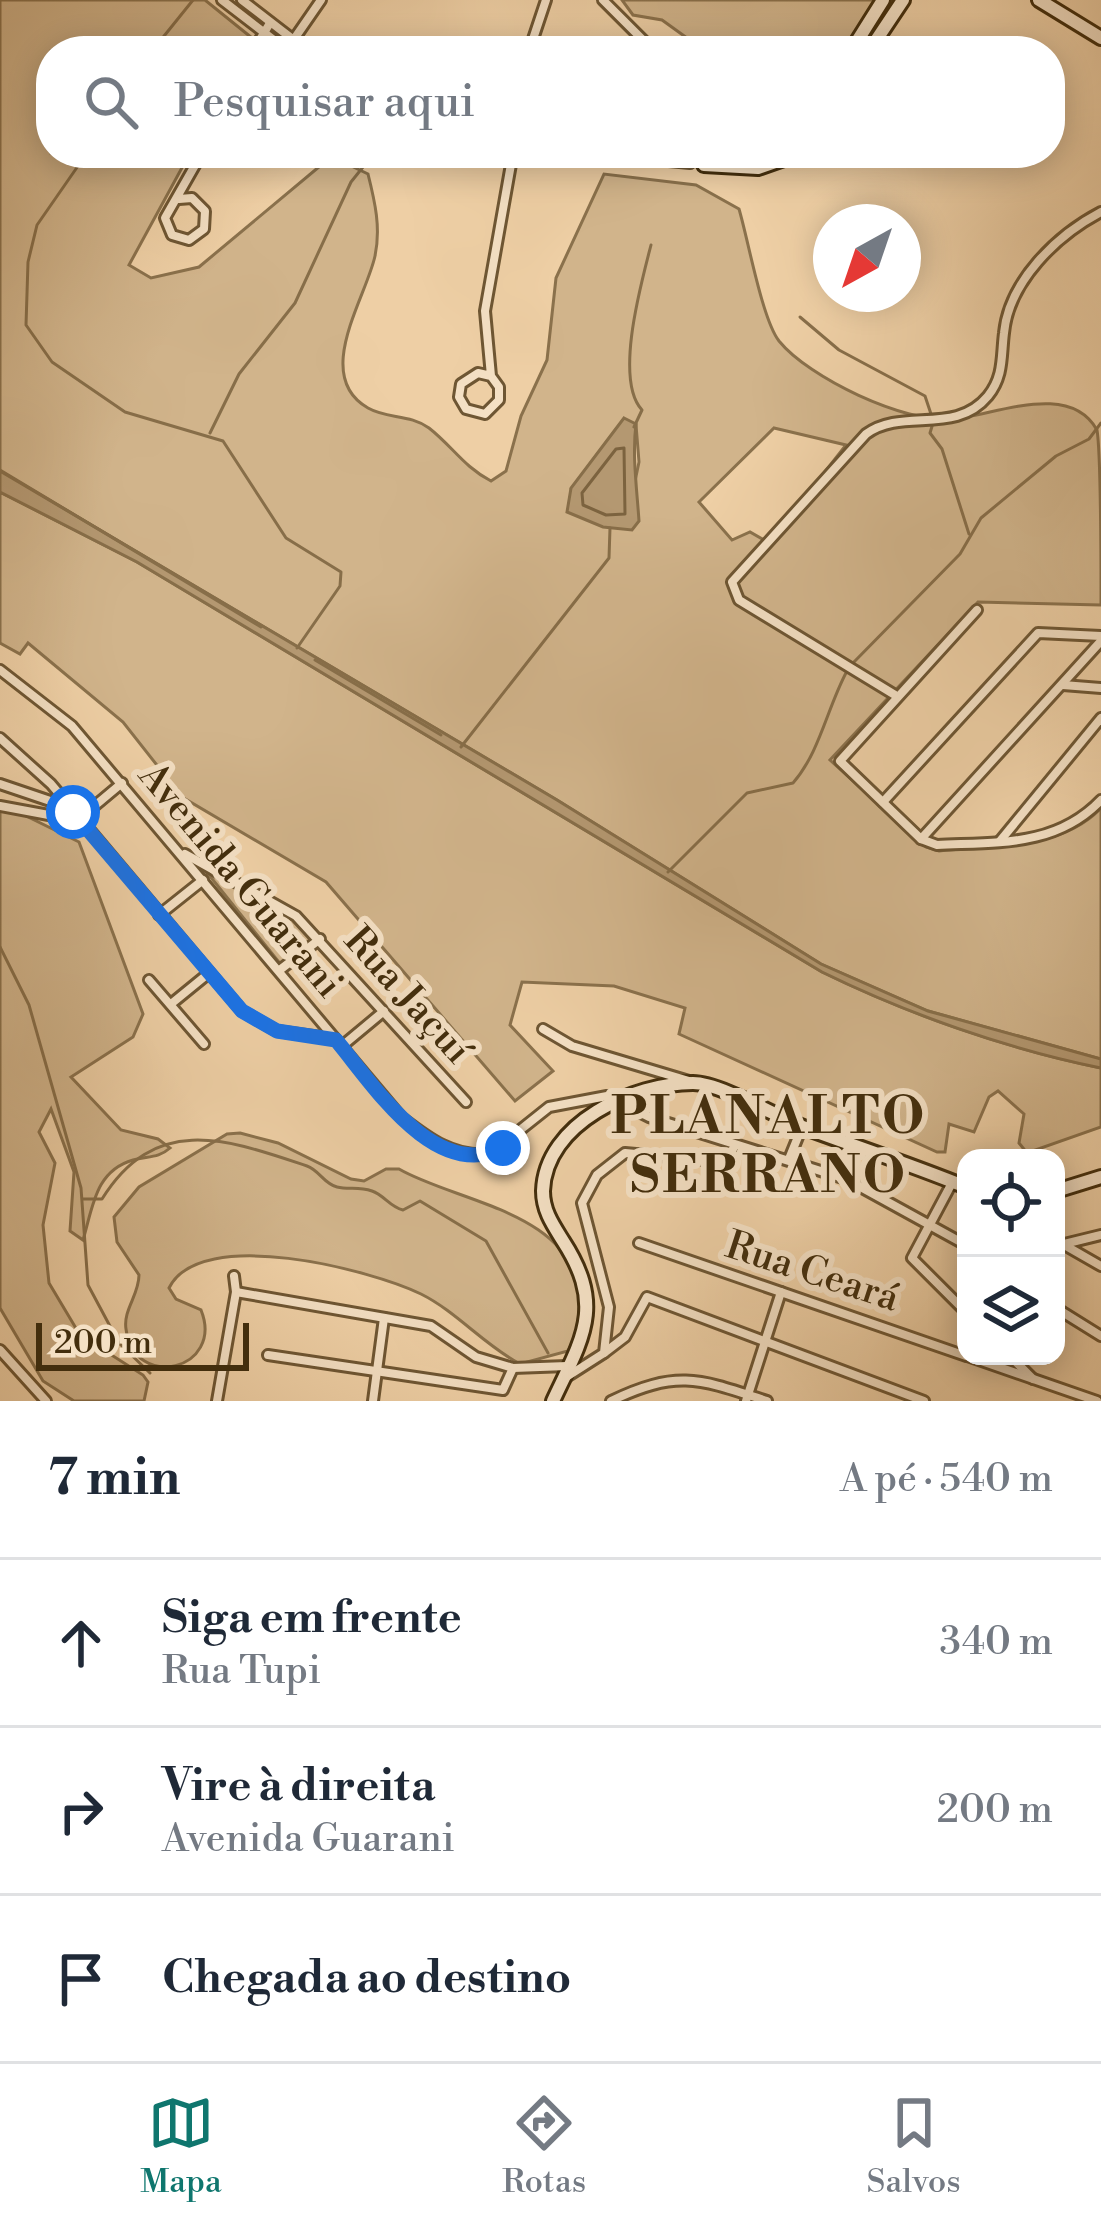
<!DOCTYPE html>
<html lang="pt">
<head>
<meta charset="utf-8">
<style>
	:root { --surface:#fff; --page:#f2f2f3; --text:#1f2937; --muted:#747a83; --line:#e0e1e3; --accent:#0f766e }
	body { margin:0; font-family:"Libre Bodoni",serif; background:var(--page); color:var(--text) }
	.controls { position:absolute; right:36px; bottom:36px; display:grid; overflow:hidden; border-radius:24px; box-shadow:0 6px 30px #0003 }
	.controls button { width:108px; height:108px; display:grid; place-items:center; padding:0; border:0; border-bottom:3px solid var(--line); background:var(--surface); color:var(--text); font:60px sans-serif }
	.compass { position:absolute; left:813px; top:204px; width:108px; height:108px; border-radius:50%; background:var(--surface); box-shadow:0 6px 30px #0003; rotate:220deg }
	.scale { position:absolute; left:36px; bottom:30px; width:213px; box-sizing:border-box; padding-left:12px; border:6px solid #432e0d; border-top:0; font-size:33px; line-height:42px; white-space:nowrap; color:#432e0d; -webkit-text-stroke:9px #f4e0c4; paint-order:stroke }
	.stop { position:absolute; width:36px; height:36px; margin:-27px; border:9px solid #1a73e8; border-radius:50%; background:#fff }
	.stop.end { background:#1a73e8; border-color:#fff; box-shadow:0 3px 12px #0008 }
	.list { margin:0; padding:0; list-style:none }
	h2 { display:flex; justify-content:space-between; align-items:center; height:156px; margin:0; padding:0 48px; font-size:51px }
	h2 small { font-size:39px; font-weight:400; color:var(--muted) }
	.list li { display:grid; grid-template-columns:78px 1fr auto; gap:36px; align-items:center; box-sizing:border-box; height:168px; padding:0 48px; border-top:3px solid var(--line) }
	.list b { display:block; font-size:45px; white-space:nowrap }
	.list p { margin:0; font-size:39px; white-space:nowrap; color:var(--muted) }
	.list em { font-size:39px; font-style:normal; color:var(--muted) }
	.icon { flex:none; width:66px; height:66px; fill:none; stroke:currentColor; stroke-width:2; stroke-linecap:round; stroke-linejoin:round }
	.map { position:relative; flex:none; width:1101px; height:1401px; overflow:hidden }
	.search { position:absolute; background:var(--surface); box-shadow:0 6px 30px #0003; left:36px; right:36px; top:36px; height:132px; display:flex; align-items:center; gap:30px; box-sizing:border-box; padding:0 42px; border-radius:48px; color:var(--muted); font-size:45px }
	.sheet { height:660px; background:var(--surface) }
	nav { display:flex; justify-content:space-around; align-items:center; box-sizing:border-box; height:168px; border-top:3px solid var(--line); background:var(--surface); font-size:33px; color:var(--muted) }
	nav a { display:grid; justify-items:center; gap:6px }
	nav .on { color:var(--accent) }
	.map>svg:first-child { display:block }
</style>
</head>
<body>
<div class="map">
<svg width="1101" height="1401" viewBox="0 0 1101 1401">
	<rect width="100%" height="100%" fill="#eecfa5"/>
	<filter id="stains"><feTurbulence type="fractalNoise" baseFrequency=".00167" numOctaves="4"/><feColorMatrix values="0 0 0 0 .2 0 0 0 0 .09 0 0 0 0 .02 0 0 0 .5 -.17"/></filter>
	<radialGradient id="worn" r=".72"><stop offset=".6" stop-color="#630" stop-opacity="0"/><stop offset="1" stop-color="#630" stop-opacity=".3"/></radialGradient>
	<g fill="#d1b48b" stroke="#8a714c" stroke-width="3" fill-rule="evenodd">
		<path d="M 0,0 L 205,0 L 252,38 L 245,51 L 51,51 L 51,153 L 190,153 L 129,265 L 151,278 L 199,267 L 320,166 L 345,163 L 368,174 C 375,202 381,228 375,256 C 366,298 312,376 368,408 C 387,419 410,414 429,428 C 452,446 464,467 491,481 L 506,471 L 521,416 L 547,360 L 556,278 L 604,174 L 696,185 L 739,209 C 748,239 762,319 779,341 C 809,378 904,423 951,419 C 994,416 1069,380 1097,430 C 1101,454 1101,571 1101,605 L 978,602 L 830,760 L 926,847 L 939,851 C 994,845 1061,850 1101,808 L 1101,1059 L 928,1011 L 821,964 L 557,800 L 0,471 ZM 624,419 L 636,425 L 639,462 L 633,491 L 572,488 ZM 774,428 L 846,445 L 769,543 L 750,532 L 732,540 L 699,502 Z"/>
		<polygon points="622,0 878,0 844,51 705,51 662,20 633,15"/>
		<path d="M 0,492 L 137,562 L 822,972 C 908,1014 1007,1049 1101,1068 L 1101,1127 L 1027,1153 L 1019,1143 L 1024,1114 L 998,1091 L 989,1097 L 974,1132 L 949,1124 L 945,1152 L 937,1152 L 679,1034 L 685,1008 L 614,986 L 522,982 L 510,1025 L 553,1071 L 515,1101 L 326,882 L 182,797 L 123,722 L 28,643 L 20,654 L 0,643 Z"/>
		<path d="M 0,803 L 79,842 L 143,1014 L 133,1037 L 71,1077 L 121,1130 L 158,1139 L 170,1148 C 159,1158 148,1156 133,1160 C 95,1171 93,1207 83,1240 L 70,1231 L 74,1172 L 51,1109 L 39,1132 L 55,1163 L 43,1225 L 49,1283 L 80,1335 L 143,1375 L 148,1382 L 144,1401 L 74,1401 L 43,1381 L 0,1308 Z"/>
		<polygon points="201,865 293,917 313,940 282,966"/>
		<path d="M 240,1133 L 278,1143 L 351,1179 L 364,1181 L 386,1169 L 399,1169 C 456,1202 575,1212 579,1297 C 580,1316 578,1334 568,1351 L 520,1364 C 484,1345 457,1312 421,1294 C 372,1270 200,1225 169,1288 L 176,1299 L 201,1310 C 225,1370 134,1392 126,1329 C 123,1310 139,1295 139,1275 L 117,1242 L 114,1217 L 139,1187 L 227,1134 Z"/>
	</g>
	<g fill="#b49871" stroke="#876e49" stroke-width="3">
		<path d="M 624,418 L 636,424 C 632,455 637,490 639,521 L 632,530 L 603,527 L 567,512 L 571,488 Z"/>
		<path d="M 0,471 L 557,800 L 821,964 L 928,1011 L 1101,1059 L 1101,1068 C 1007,1049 908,1014 822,972 L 137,562 L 0,492 Z"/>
	</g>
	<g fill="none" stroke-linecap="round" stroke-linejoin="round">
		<polygon stroke="#7c633f" stroke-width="3" points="624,448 625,514 606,515 583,505 582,493 616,449"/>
		<g stroke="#876e49" stroke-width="3">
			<polyline points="152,51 193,0"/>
			<polyline points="87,153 37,225 28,262 26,325 52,362 125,412 223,441 286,538 341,572 340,586 297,648"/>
			<polyline points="800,317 839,350 925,396 932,417"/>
			<polyline points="933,423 930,433 942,449 969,534"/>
			<path d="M 634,427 L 642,410 C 614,380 641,284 651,245"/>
			<polyline points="210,433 239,374 295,303 351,182 367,162"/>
			<polyline points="0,470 261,627"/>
			<polyline points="315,660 441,735"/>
			<polyline points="852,664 960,554 981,518 1056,456 1089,439 1101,423"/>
			<polyline points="461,747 609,558 610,528"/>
			<path d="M 668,872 L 747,793 L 793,783 C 820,752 827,708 847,671"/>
			<polyline points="0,947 29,1005 81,1188 88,1285 119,1343 150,1373"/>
			<path d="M 83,1199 L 102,1199 C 156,1112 229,1140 307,1166 C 319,1170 324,1184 337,1187 C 349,1190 358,1186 372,1191 C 384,1195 390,1207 403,1210 L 420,1201 L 486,1241 L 548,1353"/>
		</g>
		<defs>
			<g id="street">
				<polyline points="222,0 288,51"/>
				<polyline points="242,0 308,51"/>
				<polyline points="603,0 654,51"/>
				<polyline points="292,42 321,0"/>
				<polyline points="253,51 270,23"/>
				<polyline points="529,51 546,0"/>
				<polyline points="583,153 690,163"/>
				<polyline points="705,164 721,153"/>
				<polyline points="179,199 192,198 205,211 204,229 189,240 172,235 165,218 202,153"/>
				<polyline points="491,376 478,373 461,384 459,397 466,409 485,414 499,400 499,387 491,376 485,311 513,153"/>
				<path d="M 977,610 L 840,761 L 921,839 L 937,845 C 998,842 1056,847 1101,800"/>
				<path d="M 0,670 L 72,726 L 401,1117 C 428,1138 454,1158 490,1154 L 549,1107 L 607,1096 L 649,1117 L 846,1179 L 966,1245"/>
				<polyline points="1063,685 1101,688"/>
				<path d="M 895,695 L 739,600 L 732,582 L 866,434 C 903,407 955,436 988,396 C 1004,376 1001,357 1004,333 C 1009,281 1057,235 1101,212"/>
				<polyline points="0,738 51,784 242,1011 277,1031 335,1039"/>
				<polyline points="0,784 68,807"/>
				<polyline points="883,802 1038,633 1101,636"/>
				<polyline points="0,806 54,816 73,811"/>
				<polyline points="79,819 122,783"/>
				<polyline points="921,839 1101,641"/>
				<polyline points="1000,841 1101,718"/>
				<polyline points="185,854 296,916 466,1102"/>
				<polyline points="159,915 203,880"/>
				<polyline points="281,969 320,939"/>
				<polyline points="149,980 204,1044"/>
				<polyline points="171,1004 209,973"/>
				<polyline points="543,1029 572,1046 689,1081"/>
				<polyline points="342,1046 384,1011"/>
				<polyline points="789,1159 802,1127"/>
				<polyline points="953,1181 912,1258 966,1312"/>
				<polyline points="639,1243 966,1356"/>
				<polyline points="1056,1246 1101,1235"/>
				<polyline points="1066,1246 1101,1266"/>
				<polyline points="236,1292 431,1326 476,1357 513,1368 567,1366"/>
				<polyline points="1056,1308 1101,1336"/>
				<polyline points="0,1350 46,1401"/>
				<polyline points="604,1353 625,1337 647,1297 924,1401"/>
				<polyline points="268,1355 503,1390 513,1368"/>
				<polyline points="967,1356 1097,1401"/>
				<polyline points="1010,1356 1033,1379"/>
				<polyline points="568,1376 604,1353 609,1307 582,1203 597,1175 625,1153 724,1162 735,1146"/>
				<polyline points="217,1401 236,1292 234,1276"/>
				<polyline points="373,1401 384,1318"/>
				<path d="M 611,1401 C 678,1369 700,1379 767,1401"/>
				<polyline points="746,1401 781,1292"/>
			</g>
			<g id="secondary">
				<polyline points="1039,0 1101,38"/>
				<polyline points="851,51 883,0"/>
				<polyline points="869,51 903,0"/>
				<polyline points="704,165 758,168 801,153"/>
				<polyline points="1056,1191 1101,1177"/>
				<path d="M 553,1401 C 583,1337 605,1306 563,1241 C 553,1225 543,1211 543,1191 C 545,1123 634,1083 693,1083 C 720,1083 775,1116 803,1127 C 857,1147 912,1165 966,1187"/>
			</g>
		</defs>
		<use href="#street" stroke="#6e5633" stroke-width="14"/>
		<use href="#secondary" stroke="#432e0d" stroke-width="18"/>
		<use href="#street" stroke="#f4e0c4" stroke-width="8"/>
		<use href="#secondary" stroke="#f4e0c4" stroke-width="12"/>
	</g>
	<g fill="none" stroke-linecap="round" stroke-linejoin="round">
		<path stroke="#1a73e8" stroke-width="15" d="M 73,812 L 242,1011 L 277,1031 L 336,1040 C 373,1084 434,1182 503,1148"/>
	</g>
	<g text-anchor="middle" stroke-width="12" stroke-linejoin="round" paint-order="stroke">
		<g font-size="39" fill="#432e0d" stroke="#f4e0c4">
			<text transform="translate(242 879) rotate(50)" y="14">Avenida Guarani</text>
			<text transform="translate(409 994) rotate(48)" y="14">Rua Jaçuí</text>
			<text transform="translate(813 1270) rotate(18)" y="14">Rua Ceará</text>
		</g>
		<g font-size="51" font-weight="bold" letter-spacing="3" fill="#432e0d" stroke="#f4e0c4">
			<text x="769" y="1133">PLANALTO<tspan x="769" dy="59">SERRANO</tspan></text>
		</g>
	</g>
	<rect width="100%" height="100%" filter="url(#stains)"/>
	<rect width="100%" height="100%" fill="url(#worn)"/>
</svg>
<div class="controls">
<button><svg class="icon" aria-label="locate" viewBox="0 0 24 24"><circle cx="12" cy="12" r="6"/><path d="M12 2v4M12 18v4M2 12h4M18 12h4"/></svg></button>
<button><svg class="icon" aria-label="layers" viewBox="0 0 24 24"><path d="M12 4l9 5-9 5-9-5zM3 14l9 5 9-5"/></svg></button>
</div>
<svg class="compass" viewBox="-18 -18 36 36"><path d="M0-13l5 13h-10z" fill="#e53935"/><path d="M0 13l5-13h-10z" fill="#747a83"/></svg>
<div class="scale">200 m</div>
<div class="stop" style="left:73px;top:812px"></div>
<div class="stop end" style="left:503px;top:1148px"></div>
<div class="search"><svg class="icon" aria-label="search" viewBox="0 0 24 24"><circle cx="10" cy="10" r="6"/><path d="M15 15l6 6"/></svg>Pesquisar aqui</div>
</div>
<section class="sheet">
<h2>7 min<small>A pé · 540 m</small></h2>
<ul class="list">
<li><svg class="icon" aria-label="ahead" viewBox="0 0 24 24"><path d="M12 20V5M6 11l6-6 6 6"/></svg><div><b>Siga em frente</b><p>Rua Tupi</p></div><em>340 m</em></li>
<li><svg class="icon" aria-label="right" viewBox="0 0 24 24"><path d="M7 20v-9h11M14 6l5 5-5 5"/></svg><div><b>Vire à direita</b><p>Avenida Guarani</p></div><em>200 m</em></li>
<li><svg class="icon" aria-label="arrive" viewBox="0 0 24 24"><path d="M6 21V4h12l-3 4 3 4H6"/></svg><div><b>Chegada ao destino</b></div></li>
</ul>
</section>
<nav>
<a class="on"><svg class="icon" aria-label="map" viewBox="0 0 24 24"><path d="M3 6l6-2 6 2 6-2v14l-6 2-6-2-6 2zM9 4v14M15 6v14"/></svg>Mapa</a>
<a><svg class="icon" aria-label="directions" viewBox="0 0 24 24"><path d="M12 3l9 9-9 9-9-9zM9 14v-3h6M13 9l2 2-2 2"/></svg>Rotas</a>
<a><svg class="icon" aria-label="saved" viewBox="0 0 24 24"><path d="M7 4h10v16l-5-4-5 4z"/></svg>Salvos</a>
</nav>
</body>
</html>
